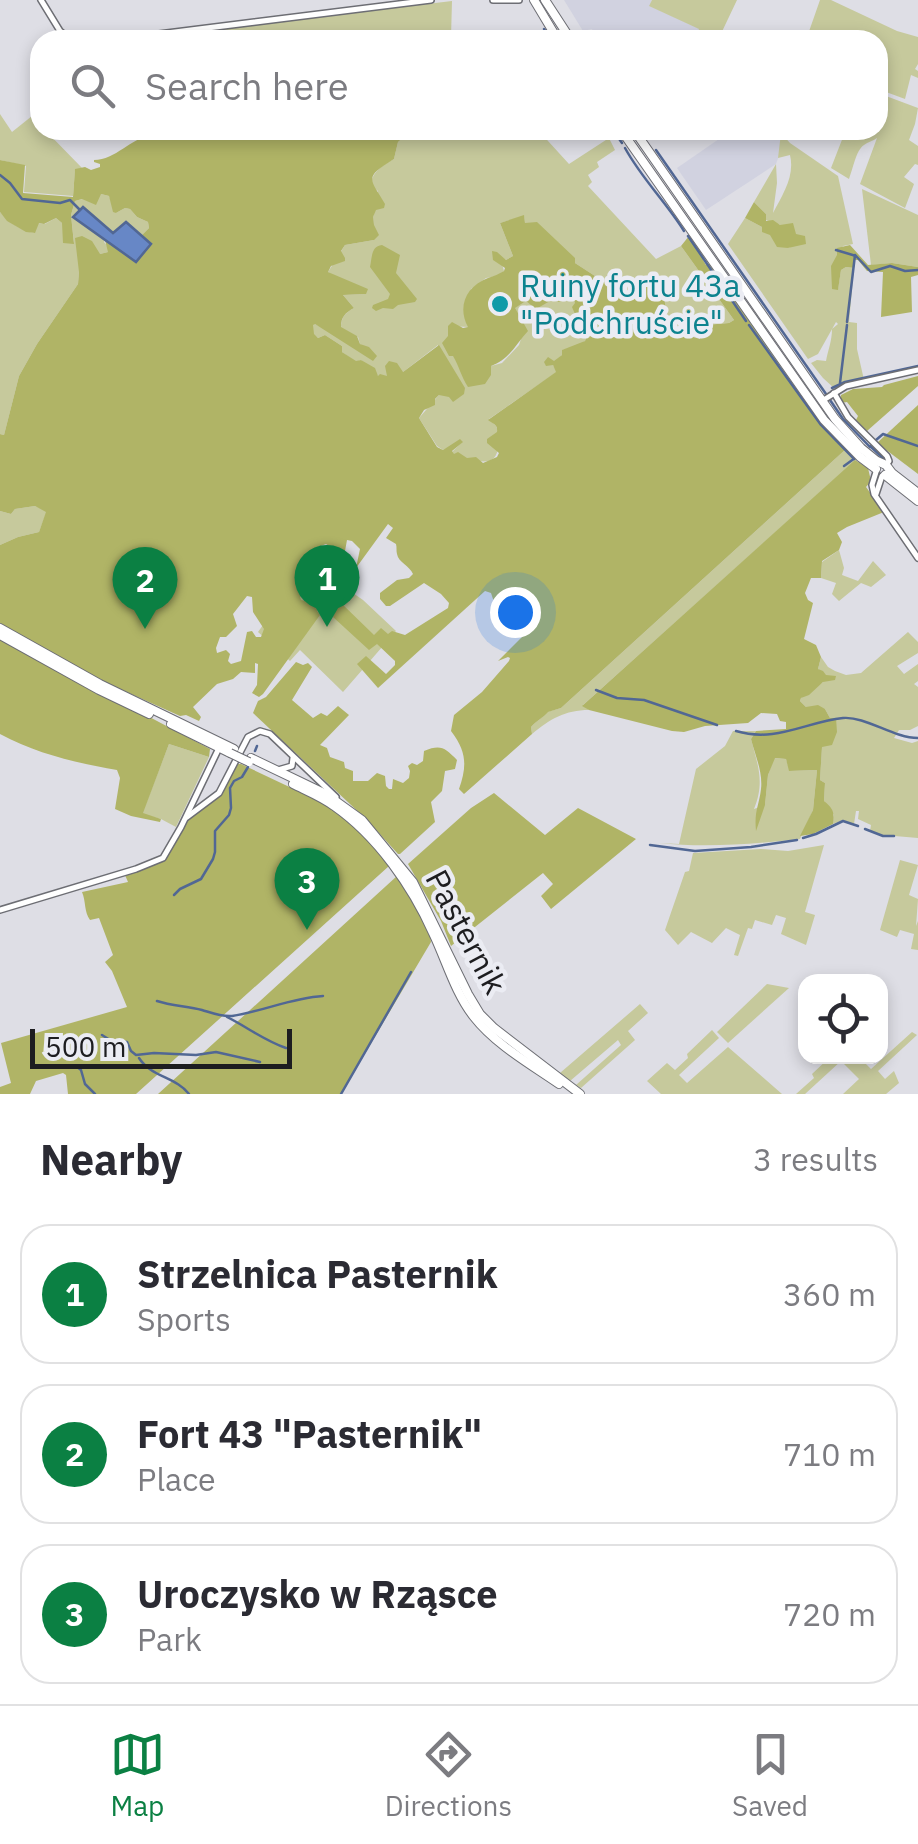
<!DOCTYPE html>
<html lang="en">
<head>
<meta charset="utf-8">
<style>
	:root { --surface:#fff; --page:#f7f7f7; --text:#2b2b33; --muted:#7c7c81; --line:#e1e1e2; --accent:#0b8043 }
	body { margin:0; font-family:"IBM Plex Sans",sans-serif; background:var(--page); color:var(--text) }
	.controls { position:absolute; right:30px; bottom:30px; display:grid; overflow:hidden; border-radius:20px; box-shadow:0 5px 15px #0003 }
	.controls button { width:90px; height:90px; display:grid; place-items:center; padding:0; border:0; border-bottom:2px solid var(--line); background:var(--surface); color:var(--text); font:50px sans-serif }
	.scale { position:absolute; left:30px; bottom:25px; width:262px; box-sizing:border-box; padding-left:10px; border:5px solid #1d1d20; border-top:0; font-size:28px; line-height:35px; white-space:nowrap; color:#1d1d20; -webkit-text-stroke:8px #ebecf3; paint-order:stroke }
	.you { position:absolute; left:515px; top:612px; width:35px; height:35px; margin:-25px; border:8px solid #fff; border-radius:50%; background:#1a73e8; box-shadow:0 0 0 15px #1a73e833 }
	.badge { display:grid; place-items:center; width:65px; height:65px; border-radius:50%; background:var(--accent); color:#fff; font-size:32px; font-weight:700 }
	.pin { position:absolute; translate:-50% -82px; filter:drop-shadow(0 2px 5px #0008) }
	.pin::after { content:''; position:absolute; top:52px; width:35px; height:30px; background:inherit; clip-path:polygon(0 0,100% 0,50% 100%) }
	.list { margin:0; padding:0; list-style:none }
	h2 { display:flex; justify-content:space-between; align-items:center; height:130px; margin:0; padding:0 40px; font-size:42px }
	h2 small { font-size:32px; font-weight:400; color:var(--muted) }
	.list li { display:grid; grid-template-columns:65px 1fr auto; gap:30px; align-items:center; box-sizing:border-box; height:140px; margin:0 20px 20px; padding:0 20px; border:2px solid var(--line); border-radius:30px }
	.list b { display:block; font-size:38px; white-space:nowrap }
	.list p { margin:0; font-size:32px; white-space:nowrap; color:var(--muted) }
	.list em { font-size:32px; font-style:normal; color:var(--muted) }
	.icon { flex:none; width:55px; height:55px; fill:none; stroke:currentColor; stroke-width:2; stroke-linecap:round; stroke-linejoin:round }
	.map { position:relative; flex:none; width:918px; height:1094px; overflow:hidden }
	.search { position:absolute; background:var(--surface); box-shadow:0 5px 15px #0003; left:30px; right:30px; top:30px; height:110px; display:flex; align-items:center; gap:25px; box-sizing:border-box; padding:0 35px; border-radius:30px; color:var(--muted); font-size:38px }
	.sheet { height:610px; background:var(--surface) }
	nav { display:flex; justify-content:space-around; align-items:center; box-sizing:border-box; height:140px; border-top:2px solid var(--line); background:var(--surface); font-size:28px; color:var(--muted) }
	nav a { display:grid; justify-items:center; gap:5px }
	nav .on { color:var(--accent) }
	.map>svg:first-child { display:block }
</style>
</head>
<body>
<div class="map">
<svg width="918" height="1094" viewBox="0 0 918 1094">
	<rect width="100%" height="100%" fill="#dedee5"/>
	<g fill="#d1d2e0">
		<polygon points="564,0 652,0 650,6 700,29 695,40 595,40 592,29 583,31"/>
		<polygon points="732,130 780,130 781,150 776,164 706,210 677,168"/>
	</g>
	<g fill="#c6c99c">
		<polygon points="652,0 737,0 718,40 695,40 699,29 649,6"/>
		<polygon points="820,0 831,0 897,31 918,37 918,64 915,69 918,71 918,78 911,75 905,99 878,89 878,82 882,84 883,82 878,79 878,73 882,74 883,72 878,68 878,40 806,40"/>
		<polygon points="452,1 451,37 455,40 175,40 176,34"/>
		<path d="M 878,93 L 918,108 L 915,124 L 909,140 L 918,146 L 918,165 L 915,164 L 904,177 L 914,184 L 905,208 L 860,184 L 877,138 C 873,141 868,142 864,145 C 856,150 853,169 849,179 L 831,168 L 845,132 L 842,130 L 878,130 Z"/>
		<polygon points="0,114 12,132 32,116 40,125 40,130 45,130 82,168 75,170 73,196 24,192 26,166 0,160"/>
		<path d="M 412,130 L 538,130 L 569,164 L 609,138 L 615,150 L 597,162 L 599,167 L 588,175 L 592,182 L 588,186 L 656,259 L 681,246 L 734,320 L 729,323 L 676,326 L 667,323 L 663,285 L 615,289 L 575,263 L 525,224 L 524,216 L 500,223 L 513,256 L 506,260 L 500,257 L 504,271 L 497,276 L 486,278 L 471,289 L 469,327 L 448,326 L 448,336 L 453,356 L 491,366 L 502,363 L 519,345 L 521,339 L 514,308 L 526,301 L 550,301 L 568,297 L 574,300 L 588,326 L 588,333 L 585,341 L 579,345 L 563,350 L 562,355 L 553,365 L 557,372 L 489,419 C 498,426 498,429 498,441 C 500,472 474,460 454,455 L 452,452 L 462,442 L 443,450 L 437,446 L 419,418 L 439,395 L 438,345 L 403,372 L 388,373 L 387,377 L 378,376 L 361,360 L 356,362 L 342,352 L 342,346 L 325,335 L 318,338 L 313,334 L 313,324 L 315,324 L 371,351 L 360,344 L 358,337 L 341,328 C 341,317 345,313 354,308 L 343,295 L 366,294 L 328,272 L 345,245 L 374,240 L 373,217 L 378,191 L 371,186 C 371,172 383,165 394,159 L 398,142 Z"/>
		<path d="M 781,133 L 790,143 L 838,176 L 853,244 L 843,246 L 837,255 L 838,289 L 841,270 L 846,267 L 854,268 L 849,322 L 857,323 L 857,349 L 864,380 L 846,384 L 835,389 L 823,378 L 811,363 L 817,360 L 826,361 C 828,350 832,341 832,329 L 838,324 L 836,322 L 818,354 L 808,359 L 728,244 L 745,218 L 762,227 L 788,248 L 795,245 L 796,235 L 780,225 L 766,220 L 766,214 L 754,202 L 776,164 L 777,183 L 773,213 C 783,194 795,176 790,155 L 778,158 Z"/>
		<polygon points="862,189 918,215 918,267 892,263 871,265"/>
		<path d="M 101,194 L 109,196 L 116,213 L 125,208 L 130,209 L 137,217 L 148,222 L 149,228 L 141,236 L 125,223 L 114,233 L 83,208 L 74,218 L 105,240 L 104,242 L 109,248 L 108,252 L 100,254 L 79,272 L 78,284 L 37,344 L 19,376 L 4,435 L 0,434 L 0,212 C 8,222 22,231 34,233 L 38,223 L 45,224 L 56,218 L 62,223 L 74,243 L 71,215 L 75,201 Z"/>
		<path d="M 846,449 L 857,459 L 583,705 L 589,710 C 565,710 550,719 532,734 L 531,727 C 536,721 543,718 547,712 L 561,708 Z"/>
		<polygon points="35,506 47,511 39,532 18,537 0,545 0,511 11,514 15,509"/>
		<polygon points="839,550 844,568 842,575 858,581 873,561 886,575 871,587 861,583 839,601 832,594 836,583 821,578 822,562"/>
		<polygon points="308,562 363,600 396,631 343,692 300,650 290,661 258,632"/>
		<polygon points="908,632 918,642 918,653 897,666 904,674 918,664 918,681 914,684 918,687 918,726 910,730 899,730 894,738 912,743 918,741 918,838 883,835 870,831 871,825 858,819 859,811 856,811 854,824 843,820 833,824 834,815 824,801 825,783 820,780 822,746 830,718 825,709 806,707 800,701 801,698 823,682 825,675 818,669 821,657 828,667 835,671 846,675 861,673"/>
		<path d="M 733,731 L 756,731 L 751,739 C 758,766 765,782 754,809 L 765,805 L 768,775 L 774,758 L 786,759 L 790,771 L 817,770 L 813,810 L 800,839 C 752,844 707,848 659,843 L 679,844 L 696,769 L 725,746 Z"/>
		<polygon points="169,744 209,757 176,827 161,819 142,814"/>
		<polygon points="824,845 805,912 815,915 806,945 781,934 786,918 776,915 772,925 755,920 752,929 748,928 738,956 734,955 740,935 726,928 712,943 691,932 678,945 665,930 685,872 689,871 693,853 761,849 788,851"/>
		<polygon points="900,860 918,865 909,895 918,899 916,926 918,921 918,950 911,949 914,934 900,930 897,937 880,930"/>
		<polygon points="767,984 789,988 728,1043 717,1032"/>
		<polygon points="640,1004 648,1013 628,1031 635,1040 581,1088 576,1085 621,1045 618,1040 570,1081 560,1073"/>
		<polygon points="712,1030 719,1038 679,1075 687,1083 728,1047 782,1094 661,1094 647,1081 667,1063 675,1070 688,1058 687,1054"/>
		<polygon points="912,1032 917,1035 878,1071 885,1079 894,1071 899,1083 886,1094 843,1094 859,1079 841,1061 805,1094 796,1094 814,1078 812,1074 830,1057 859,1057 871,1069"/>
	</g>
	<g fill="#b0b466" fill-rule="evenodd">
		<path d="M 155,130 L 412,130 L 398,142 L 394,159 C 363,178 370,178 385,204 L 384,208 L 376,210 L 373,217 L 374,225 L 379,235 L 374,240 L 345,245 L 341,251 L 345,258 L 345,261 L 331,266 L 328,272 L 368,289 L 366,294 L 343,295 L 354,308 C 345,313 341,317 341,327 L 357,336 L 360,344 L 369,347 L 377,356 L 373,361 L 315,324 L 313,325 L 314,334 L 318,338 L 325,335 L 342,346 L 342,352 L 356,361 L 361,360 L 375,368 L 378,376 L 380,374 L 387,376 L 385,366 L 389,361 L 397,363 L 403,372 L 439,345 L 465,388 L 464,394 L 453,402 L 449,397 L 439,395 L 435,399 L 435,405 L 424,410 L 419,418 L 437,447 L 443,450 L 460,439 L 463,442 L 452,451 L 454,454 L 458,452 L 467,458 L 476,457 L 483,463 L 497,457 L 499,453 L 487,443 L 487,439 L 497,432 C 498,424 493,424 488,420 L 556,372 L 553,365 L 546,366 L 544,362 L 548,357 L 554,361 L 562,355 L 562,350 L 585,341 L 588,333 L 588,326 L 575,314 L 572,307 L 575,303 L 574,299 L 568,297 L 561,302 L 550,301 L 536,309 L 526,301 L 515,308 L 528,331 C 516,344 509,360 491,366 L 491,375 L 485,384 L 468,387 C 461,376 459,366 453,356 L 449,356 L 442,343 L 448,336 L 448,326 L 452,322 L 463,328 L 468,327 C 457,307 466,286 488,278 C 494,276 499,274 504,271 L 505,268 L 493,260 L 492,251 L 497,252 L 506,260 L 513,256 L 500,223 L 524,215 L 525,223 L 537,222 L 575,258 L 575,263 L 615,289 L 663,284 L 667,323 L 676,326 L 677,332 L 700,339 L 705,325 L 729,323 L 734,320 L 681,246 L 689,236 L 704,257 L 703,260 L 706,265 L 709,264 L 821,424 L 846,449 L 561,708 L 548,712 C 543,718 536,721 531,727 L 532,734 L 464,794 L 459,789 C 467,766 467,752 451,731 L 454,715 L 482,692 L 509,661 L 510,658 L 508,657 L 498,661 L 526,633 L 493,599 L 491,593 L 485,591 L 378,688 L 357,664 L 366,656 L 386,674 L 395,665 L 395,661 L 377,644 L 369,650 L 333,617 L 335,612 L 332,609 L 339,601 L 374,635 L 381,628 L 388,634 L 392,631 L 405,635 L 448,608 L 449,603 L 441,594 L 424,583 L 390,606 L 386,606 L 380,599 L 380,593 L 397,580 L 409,578 L 413,574 C 410,566 398,562 397,554 C 396,551 397,547 396,544 L 386,538 L 393,528 L 388,524 L 356,568 L 360,549 L 352,541 L 347,540 L 345,551 L 340,553 L 326,544 L 315,548 L 311,558 L 306,560 L 302,570 L 309,576 L 310,580 L 300,597 L 301,600 L 309,602 L 326,594 L 333,598 L 329,605 L 324,603 L 319,605 L 317,611 L 320,615 L 263,694 L 259,697 L 252,693 L 257,685 L 258,664 L 255,663 L 255,673 L 241,672 L 233,679 L 217,684 L 193,707 L 201,717 L 199,721 L 186,715 L 180,716 L 109,684 L 0,626 L 0,545 L 18,537 L 39,532 L 46,512 L 35,506 L 15,509 L 11,514 L 0,511 L 0,434 L 4,435 L 19,376 L 37,344 L 78,284 L 79,272 L 75,238 L 82,236 L 92,241 L 100,254 L 108,252 L 105,240 L 136,262 L 150,244 L 141,236 L 149,228 L 148,222 L 137,217 L 130,209 L 125,208 L 116,213 L 113,212 L 109,196 L 101,194 L 96,205 L 82,199 L 75,201 L 71,215 L 74,244 L 63,243 L 62,223 L 56,218 L 44,224 L 39,223 L 35,233 L 26,232 L 7,221 L 0,212 L 0,160 L 25,165 L 23,193 L 73,197 L 75,169 L 85,167 L 91,170 L 100,167 L 100,164 L 94,162 L 94,160 C 116,160 130,138 152,135 ZM 247,596 L 252,597 L 253,612 L 264,629 L 261,637 L 256,637 L 252,631 L 247,632 L 241,661 L 231,664 L 228,661 L 230,654 L 226,650 L 217,653 L 216,648 L 220,637 L 226,637 L 237,626 L 233,614 Z"/>
		<polygon points="754,202 766,214 766,221 773,220 780,225 793,223 796,234 805,236 806,244 788,248 777,247 770,235 762,232 762,227 745,218"/>
		<path d="M 382,245 L 400,255 L 396,273 L 417,299 L 415,302 L 398,305 L 393,309 L 383,308 L 376,311 L 372,308 L 373,305 L 388,299 L 390,294 L 370,267 C 372,258 371,246 382,245 Z"/>
		<polygon points="850,245 868,265 892,263 918,267 918,275 911,277 912,312 881,317 883,272 867,271 858,260 855,260 854,268 846,267 841,270 838,290 832,289 831,266 837,255 837,248"/>
		<polygon points="918,376 918,386 867,431 856,420 858,416 847,402 841,403 841,395 853,389 882,387 884,385"/>
		<polygon points="918,405 918,474 877,443"/>
		<path d="M 855,460 L 868,468 L 871,481 L 866,487 L 884,512 L 847,527 L 837,533 L 842,542 L 839,550 L 822,561 L 821,578 L 811,578 L 805,593 L 808,600 L 813,603 L 804,639 L 816,645 L 821,657 L 818,669 L 823,671 L 826,675 L 836,676 L 835,680 L 823,682 L 809,695 L 801,698 L 800,701 L 806,707 L 818,705 L 825,709 L 830,718 L 836,718 L 837,732 L 832,745 L 822,747 L 820,780 L 825,783 L 824,801 C 833,808 835,813 833,824 L 813,834 L 800,836 L 813,810 L 817,770 L 789,771 L 786,759 L 775,758 L 768,775 L 765,805 L 756,831 C 754,811 759,806 761,789 C 763,772 755,755 751,739 L 756,731 L 786,729 L 786,722 L 780,721 L 777,714 L 761,713 L 748,723 L 705,726 L 684,732 L 672,731 L 589,710 L 582,706 Z"/>
		<path d="M 0,638 L 210,749 L 209,757 L 169,744 L 143,813 L 161,819 L 160,822 L 131,816 L 115,809 L 120,778 L 117,770 C 77,763 37,754 0,734 Z"/>
		<path d="M 296,662 L 303,665 L 308,663 L 312,667 L 292,700 L 313,718 L 321,713 L 327,716 L 338,706 L 349,715 L 320,745 L 327,748 L 330,757 L 344,762 L 345,768 L 353,771 L 353,781 L 368,781 L 377,773 L 385,776 L 386,786 L 389,789 L 392,789 L 393,779 L 403,783 L 409,778 L 410,771 L 408,766 L 412,763 L 417,765 L 423,761 L 424,751 C 441,744 445,748 457,760 L 455,769 L 445,771 L 442,791 L 431,802 L 435,822 L 400,854 L 398,854 L 367,820 L 253,713 L 258,701 L 266,697 Z"/>
		<path d="M 237,764 L 241,764 L 334,808 L 366,838 L 389,866 L 136,1094 L 68,1094 L 66,1075 L 63,1073 L 36,1081 L 30,1094 L 0,1094 L 0,1087 L 11,1083 L 1,1043 L 127,1007 L 112,971 L 105,962 L 113,955 L 99,918 L 90,920 C 84,912 86,901 82,892 L 128,882 L 125,875 L 152,866 L 164,859 L 171,851 L 187,820 L 222,794 Z"/>
		<polygon points="494,793 545,835 578,808 636,839 551,909 541,896 553,884 543,873 451,946 441,921 408,864 471,808"/>
		<path d="M 397,876 C 410,896 430,918 431,942 L 341,1094 L 158,1094 Z"/>
	</g>
	<polygon fill="#6787c6" stroke="#516794" stroke-width="2.5" points="83,207 113,233 126,222 151,244 136,262 73,217"/>
	<g fill="none" stroke-linecap="round" stroke-linejoin="round">
		<g stroke="#516794" stroke-width="2.5">
			<polyline points="544,29 551,40"/>
			<polyline points="613,130 622,143"/>
			<path d="M 625,148 C 642,179 666,202 684,231"/>
			<polyline points="656,150 826,394"/>
			<polyline points="0,175 10,183 22,199 60,203 70,200 80,210"/>
			<polyline points="688,236 746,321"/>
			<polyline points="836,250 856,256 871,272 890,266 905,271 918,270"/>
			<polyline points="847,322 855,255"/>
			<polyline points="749,325 821,425 854,459"/>
			<polyline points="840,383 847,325"/>
			<polyline points="832,388 845,382 918,366"/>
			<polyline points="830,400 843,419 870,447"/>
			<polyline points="876,440 883,434 918,446"/>
			<polyline points="870,446 884,459"/>
			<polyline points="844,466 855,458"/>
			<polyline points="596,690 617,698 644,700 717,725"/>
			<path d="M 736,731 C 776,743 805,722 843,718 C 866,716 893,738 918,738"/>
			<polyline points="255,751 257,746"/>
			<polyline points="865,829 883,836 894,836"/>
			<polyline points="803,838 816,834 843,821 858,826"/>
			<polyline points="650,845 695,851 751,847 797,840"/>
			<polyline points="174,895 180,889 201,879 213,859 215,852 215,831 229,815 231,808 230,788 234,781 242,777 248,767"/>
			<path d="M 157,1001 C 172,1006 188,1006 202,1010 C 212,1013 222,1017 232,1016 C 264,1011 291,998 323,996"/>
			<path d="M 227,1017 C 247,1027 265,1041 286,1048"/>
			<polyline points="102,1035 110,1040 127,1042 131,1051 136,1055 154,1053 196,1055 216,1052 260,1062"/>
			<path d="M 139,1058 C 151,1077 176,1077 189,1094"/>
			<polyline points="76,1066 81,1070 85,1084 95,1094"/>
			<polyline points="341,1094 411,972"/>
		</g>
		<defs>
			<g id="tertiary">
				<polyline points="41,0 60,31 71,40"/>
				<polyline points="493,0 519,0"/>
				<polyline points="111,40 431,0"/>
				<polyline points="834,393 848,417 887,456 889,461 886,465"/>
				<polyline points="822,401 846,386 918,370"/>
				<polyline points="876,472 872,485 874,494 918,558"/>
				<polyline points="876,494 882,476"/>
				<polyline points="278,770 292,766 293,758"/>
				<polyline points="187,817 219,793 248,737 260,731 270,734 336,797"/>
				<polyline points="0,910 136,869 163,858 181,827 219,748"/>
			</g>
			<g id="primary">
				<polyline points="534,0 558,40"/>
				<polyline points="545,0 571,40"/>
				<polyline points="621,130 824,420 860,457 876,469"/>
				<polyline points="634,130 835,419 861,448 877,461 886,465 892,473 918,493"/>
				<polyline points="885,475 918,501"/>
				<polyline points="0,628 100,684 234,749"/>
				<polyline points="0,635 99,690 149,714"/>
				<polyline points="171,724 230,753"/>
				<polyline points="251,758 326,794 362,820 413,882 468,994 480,1014 494,1028 580,1094"/>
				<path d="M 293,784 C 307,791 322,797 334,806 C 377,836 412,886 433,933 C 446,960 455,993 474,1017 C 495,1044 530,1064 559,1084"/>
			</g>
		</defs>
		<use href="#tertiary" stroke="#6d6e74" stroke-width="8"/>
		<use href="#primary" stroke="#6d6e74" stroke-width="10"/>
		<use href="#tertiary" stroke="#fff" stroke-width="5"/>
		<use href="#primary" stroke="#fff" stroke-width="8"/>
		<defs>
			<polyline id="primary-bridge" points="230,753 249,762"/>
		</defs>
		<use href="#primary-bridge" stroke="#6d6e74" stroke-width="10" stroke-linecap="butt"/>
		<use href="#primary-bridge" stroke="#fff" stroke-width="8"/>
	</g>
	<circle fill="#0f9aa8" stroke="#ebecf3" stroke-width="4" cx="500" cy="304" r="10"/>
	<g text-anchor="middle" stroke-width="9" stroke-linejoin="round" paint-order="stroke">
		<g font-size="32" fill="#0d838f" stroke="#ebecf3" text-anchor="start">
			<text x="520" y="297">Ruiny fortu 43a<tspan x="520" dy="37">"Podchruście"</tspan></text>
		</g>
		<g font-size="32" fill="#1d1d20" stroke="#ebecf3">
			<text transform="translate(466 932) rotate(62)" y="11">Pasternik</text>
		</g>
	</g>
</svg>
<div class="controls">
<button><svg class="icon" aria-label="locate" viewBox="0 0 24 24"><circle cx="12" cy="12" r="6"/><path d="M12 2v4M12 18v4M2 12h4M18 12h4"/></svg></button>
</div>
<div class="scale">500 m</div>
<div class="you"></div>
<div class="pin badge" style="left:327px;top:627px">1</div>
<div class="pin badge" style="left:145px;top:629px">2</div>
<div class="pin badge" style="left:307px;top:930px">3</div>
<div class="search"><svg class="icon" aria-label="search" viewBox="0 0 24 24"><circle cx="10" cy="10" r="6"/><path d="M15 15l6 6"/></svg>Search here</div>
</div>
<section class="sheet">
<h2>Nearby<small>3 results</small></h2>
<ul class="list">
<li><span class="badge">1</span><div><b>Strzelnica Pasternik</b><p>Sports</p></div><em>360 m</em></li>
<li><span class="badge">2</span><div><b>Fort 43 &quot;Pasternik&quot;</b><p>Place</p></div><em>710 m</em></li>
<li><span class="badge">3</span><div><b>Uroczysko w Rząsce</b><p>Park</p></div><em>720 m</em></li>
</ul>
</section>
<nav>
<a class="on"><svg class="icon" aria-label="map" viewBox="0 0 24 24"><path d="M3 6l6-2 6 2 6-2v14l-6 2-6-2-6 2zM9 4v14M15 6v14"/></svg>Map</a>
<a><svg class="icon" aria-label="directions" viewBox="0 0 24 24"><path d="M12 3l9 9-9 9-9-9zM9 14v-3h6M13 9l2 2-2 2"/></svg>Directions</a>
<a><svg class="icon" aria-label="saved" viewBox="0 0 24 24"><path d="M7 4h10v16l-5-4-5 4z"/></svg>Saved</a>
</nav>
</body>
</html>
